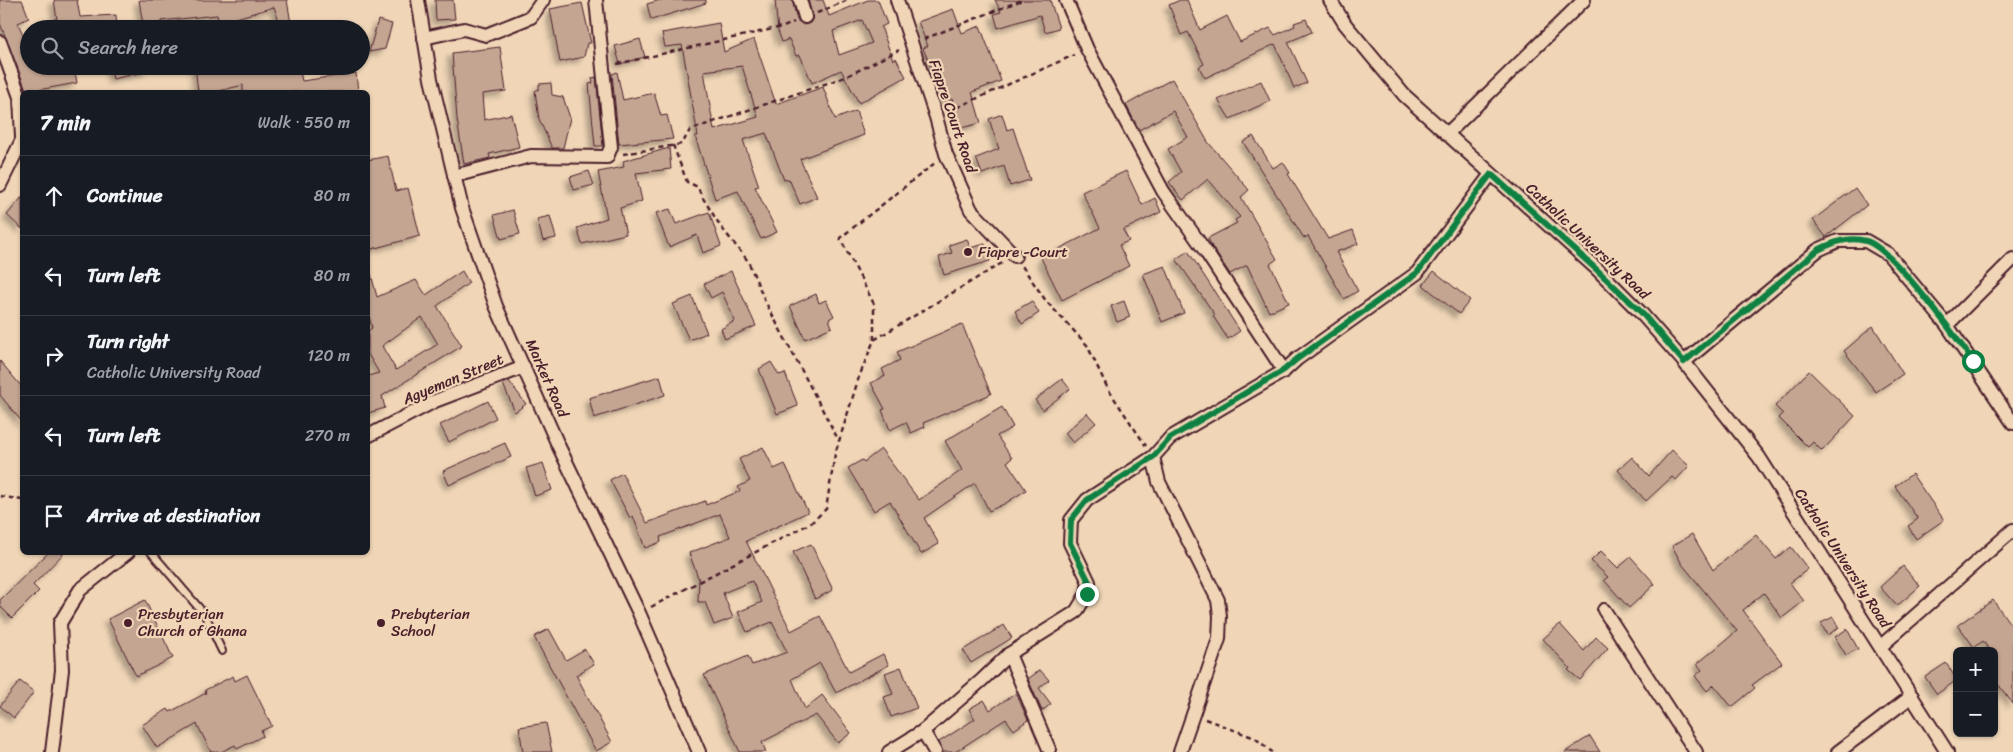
<!DOCTYPE html>
<html lang="en">
<head>
<meta charset="utf-8">
<style>
	:root { --surface:#171b24; --page:#20242c; --text:#f1f3f6; --muted:#9ea1a6; --line:#363941 }
	body { margin:0; font-family:Sriracha,sans-serif; background:var(--page); color:var(--text) }
	.controls { position:absolute; right:15px; bottom:15px; display:grid; overflow:hidden; border-radius:8px; box-shadow:0 1px 4px #0004 }
	.controls button { width:45px; height:45px; display:grid; place-items:center; padding:0; border:0; border-bottom:1px solid var(--line); background:var(--surface); color:var(--text); font:25px sans-serif }
	.stop { position:absolute; width:15px; height:15px; margin:-11px; border:4px solid #0b8043; border-radius:50%; background:#fff }
	.stop.end { background:#0b8043; border-color:#fff; box-shadow:0 1px 5px #0008 }
	.list { margin:0; padding:0; list-style:none }
	h2 { display:flex; justify-content:space-between; align-items:center; height:65px; margin:0; padding:0 20px; font-size:21px }
	h2 small { font-size:16px; font-weight:400; color:var(--muted) }
	.list li { display:grid; grid-template-columns:32px 1fr auto; gap:15px; align-items:center; box-sizing:border-box; height:80px; padding:0 20px; border-top:1px solid var(--line) }
	.list b { display:block; font-size:19px; white-space:nowrap }
	.list p { margin:0; font-size:16px; white-space:nowrap; color:var(--muted) }
	.list em { font-size:16px; font-style:normal; color:var(--muted) }
	.icon { flex:none; width:28px; height:28px; fill:none; stroke:currentColor; stroke-width:2; stroke-linecap:round; stroke-linejoin:round }
	.map { position:relative; flex:none; width:2013px; height:752px; overflow:hidden }
	.search { position:absolute; background:var(--surface); box-shadow:0 1px 4px #0004; left:20px; top:20px; width:350px; height:55px; display:flex; align-items:center; gap:12px; box-sizing:border-box; padding:0 18px; border-radius:28px; color:var(--muted); font-size:19px }
	.panel { position:absolute; background:var(--surface); box-shadow:0 1px 4px #0004; left:20px; top:90px; width:350px; height:465px; border-radius:8px }
	.map>svg:first-child { display:block }
</style>
</head>
<body>
<div class="map">
<svg width="2013" height="752" viewBox="0 0 2013 752">
	<defs>
		<filter id="shadow"><feDropShadow dx="-4.5" dy="4.5" stdDeviation="2.5" flood-color="#0004"/></filter>
	</defs>
	<rect width="100%" height="100%" fill="#f0d6b7"/>
	<filter id="ink" filterUnits="userSpaceOnUse"><feTurbulence type="fractalNoise" baseFrequency=".02" numOctaves="2"/><feDisplacementMap in="SourceGraphic" scale="10" xChannelSelector="R" yChannelSelector="G"/><feConvolveMatrix kernelMatrix="1 2 1 2 8 2 1 2 1" color-interpolation-filters="sRGB"/></filter>
	<g filter="url(#ink)">
		<g fill="#c4a592" stroke="#4a1f2b" fill-rule="evenodd" filter="url(#shadow)">
			<polygon points="0,0 22,0 29,18 18,23 29,49 29,66 74,66 77,83 27,92 0,23"/>
			<polygon points="54,0 77,0 80,17 116,15 117,29 54,29 54,19 57,19"/>
			<polygon points="139,0 287,0 292,29 282,29 274,7 219,23 217,15 161,21 161,23 143,25"/>
			<polygon points="435,0 453,0 455,19 436,20"/>
			<polygon points="660,0 706,0 706,3 651,20 647,4"/>
			<path d="M 775,0 L 792,0 L 797,20 L 804,25 L 810,23 L 813,18 L 808,0 L 823,0 L 829,16 L 868,0 L 878,0 L 887,24 L 881,27 L 893,60 L 896,58 L 906,77 L 859,103 L 841,70 L 812,83 L 800,55 L 796,56 L 789,39 L 782,42 L 778,31 ZM 862,20 L 872,43 L 839,55 L 833,31 Z"/>
			<polygon points="995,0 1050,0 1059,28 1045,32 1040,15 998,28 994,14 1001,12"/>
			<polygon points="1180,0 1187,0 1200,30 1227,16 1240,42 1270,28 1275,35 1295,26 1294,23 1306,19 1312,32 1288,42 1307,83 1294,88 1275,44 1205,78 1199,67 1204,64 1188,32 1181,35 1169,5"/>
			<polygon points="582,3 591,43 587,43 584,57 560,62 550,9"/>
			<polygon points="953,9 962,33 980,26 1001,81 972,92 981,123 961,128 952,99 945,103 923,48 928,46 918,22"/>
			<polygon points="378,20 392,24 385,49 369,52"/>
			<path d="M 719,23 L 724,52 L 754,39 L 776,104 L 823,87 L 835,119 L 856,111 L 864,135 L 800,159 L 817,197 L 800,204 L 789,179 L 784,180 L 766,133 L 743,140 L 759,186 L 755,187 L 777,232 L 761,239 L 738,191 L 715,199 L 695,136 L 698,136 L 682,45 L 665,47 L 662,33 ZM 742,66 L 758,117 L 714,130 L 704,71 Z"/>
			<polygon points="640,39 645,57 620,64 615,46"/>
			<polygon points="500,47 506,91 482,94 484,120 511,114 519,147 489,154 490,158 464,164 457,119 452,53"/>
			<polygon points="110,66 147,66 148,71 113,79"/>
			<polygon points="195,66 299,66 302,81 356,73 358,92 243,92 243,85 215,92 198,92"/>
			<polygon points="617,72 623,100 654,93 661,116 667,115 673,139 619,144 612,74"/>
			<polygon points="596,77 603,146 595,146 589,84 593,83 592,78"/>
			<polygon points="1172,79 1208,142 1249,190 1241,197 1277,259 1270,264 1289,303 1269,312 1247,265 1230,274 1212,247 1208,238 1237,223 1235,220 1240,217 1208,179 1183,200 1169,182 1181,172 1168,149 1188,137 1173,111 1139,130 1126,105"/>
			<polygon points="1261,81 1270,101 1230,119 1218,100"/>
			<polygon points="551,83 552,95 563,97 570,118 563,148 552,148 539,119 535,91 539,89 539,84"/>
			<polygon points="1002,114 1007,130 1013,128 1030,180 1010,186 1004,166 982,174 976,158 999,149 989,119"/>
			<polygon points="1253,136 1273,168 1283,162 1290,173 1288,174 1328,239 1353,230 1358,244 1336,252 1358,291 1344,299 1308,236 1304,238 1243,142"/>
			<polygon points="669,148 671,169 636,173 642,201 620,208 626,234 582,244 577,228 607,218 598,172 624,167 623,161"/>
			<polygon points="388,156 396,191 408,188 420,236 368,250 368,160"/>
			<polygon points="589,171 594,185 574,190 570,177"/>
			<polygon points="1126,171 1142,205 1155,198 1161,212 1123,230 1129,241 1119,245 1129,266 1062,300 1041,258 1100,228 1082,192"/>
			<polygon points="1855,188 1867,205 1826,237 1813,220"/>
			<polygon points="22,197 22,229 7,215"/>
			<polygon points="670,209 676,224 709,212 721,246 703,253 697,235 669,247 656,213"/>
			<polygon points="513,210 520,234 501,239 494,215"/>
			<polygon points="550,216 556,238 543,241 537,219"/>
			<polygon points="967,239 970,248 985,244 990,261 944,275 939,257 952,253 949,245"/>
			<polygon points="1188,251 1240,331 1228,339 1213,316 1215,315 1176,259"/>
			<polygon points="1165,266 1184,313 1162,322 1143,274"/>
			<path d="M 462,271 L 469,283 L 437,306 L 462,346 L 382,396 L 385,408 L 368,413 L 368,376 L 379,373 L 368,354 L 368,331 L 372,328 L 368,312 L 368,275 L 371,274 L 377,297 L 416,280 L 426,295 ZM 422,317 L 438,344 L 396,370 L 382,346 Z"/>
			<polygon points="731,271 756,326 725,339 721,329 735,321 722,292 711,298 704,284"/>
			<polygon points="1434,271 1470,300 1459,314 1423,285"/>
			<polygon points="816,294 819,303 826,300 834,316 829,319 832,327 805,339 790,306"/>
			<polygon points="692,296 707,333 689,340 673,304"/>
			<polygon points="1032,301 1039,313 1022,324 1015,311"/>
			<polygon points="1124,301 1130,317 1117,322 1111,306"/>
			<polygon points="962,324 991,394 923,423 925,427 911,433 906,422 890,430 882,410 885,409 871,383 885,376 882,369 900,360 897,352"/>
			<polygon points="1873,326 1903,374 1876,392 1844,351"/>
			<polygon points="0,361 22,387 22,422 0,395"/>
			<polygon points="771,362 779,375 785,373 798,406 777,414 759,369"/>
			<polygon points="1809,371 1855,416 1822,451 1813,442 1808,447 1779,418 1783,414 1775,406"/>
			<polygon points="660,376 665,395 594,418 589,398"/>
			<polygon points="1062,379 1070,389 1043,410 1035,400"/>
			<polygon points="509,381 526,404 515,412 503,384"/>
			<polygon points="488,401 496,418 449,442 440,425"/>
			<polygon points="1002,407 1013,427 997,436 1012,458 1007,462 1026,490 1006,503 989,511 975,483 924,518 939,544 921,554 890,501 874,511 848,468 862,460 864,462 881,449 919,500 962,470 945,441"/>
			<polygon points="1087,413 1096,423 1073,443 1065,433"/>
			<polygon points="505,443 511,457 449,485 443,471"/>
			<polygon points="763,447 774,469 785,464 808,512 746,541 791,631 820,616 849,672 883,654 889,665 836,693 820,663 792,679 805,709 822,695 851,733 838,743 816,715 762,742 766,752 740,752 704,675 748,656 752,665 787,652 772,622 747,632 738,612 762,602 752,581 723,593 733,618 714,625 705,602 698,602 699,580 689,553 730,537 720,514 660,537 661,542 645,548 633,516 630,518 610,480 622,473 647,523 705,501 706,505 740,491 738,487 750,481 739,459"/>
			<polygon points="1672,450 1689,466 1676,480 1672,477 1646,501 1618,470 1632,457 1649,476"/>
			<polygon points="543,463 552,490 535,496 526,468"/>
			<polygon points="1912,474 1944,520 1916,539 1908,526 1918,519 1895,486"/>
			<polygon points="1692,534 1713,570 1756,535 1776,559 1791,547 1808,569 1790,583 1804,601 1782,618 1764,593 1743,610 1782,663 1752,685 1755,688 1732,707 1714,685 1707,691 1695,676 1702,670 1697,664 1737,631 1682,564 1672,546"/>
			<polygon points="811,544 833,590 815,599 793,552"/>
			<polygon points="1601,551 1618,568 1631,557 1655,584 1629,608 1604,580 1608,577 1591,561"/>
			<polygon points="49,552 65,552 33,585 39,591 12,618 0,606 0,600"/>
			<polygon points="1903,566 1920,586 1897,606 1880,587"/>
			<polygon points="145,600 173,658 136,676 108,619"/>
			<polygon points="1993,600 2013,628 2013,704 1994,679 1994,651 1990,651 1983,641 1974,647 1958,625"/>
			<polygon points="1833,617 1839,628 1827,635 1821,623"/>
			<polygon points="1560,624 1584,651 1596,637 1608,648 1580,680 1568,670 1570,668 1543,639"/>
			<polygon points="1004,625 1012,638 971,663 963,650"/>
			<polygon points="549,629 566,660 585,649 594,664 576,675 612,742 596,751 534,637"/>
			<polygon points="1847,629 1858,649 1846,655 1835,637"/>
			<polygon points="1946,663 1957,680 1937,694 1925,677"/>
			<polygon points="901,667 917,708 891,717 884,697 893,694 885,673"/>
			<polygon points="1040,670 1049,680 1039,688 1051,704 1042,711 1028,679"/>
			<polygon points="247,675 272,726 261,731 263,736 237,749 235,745 221,752 211,752 197,724 157,748 142,725 168,709 170,712 206,693 205,690 233,676 235,681"/>
			<polygon points="20,681 34,692 14,718 0,706"/>
			<polygon points="1016,693 1028,720 1014,730 1006,719 955,752 943,752 939,742 975,719 969,709 984,700 990,710"/>
			<polygon points="546,723 552,752 523,752 519,727"/>
			<polygon points="1590,736 1600,752 1565,752"/>
		</g>
		<g fill="none" stroke-linecap="round" stroke-linejoin="round">
			<defs>
				<polyline id="service" points="151,552 205,615 222,651"/>
				<g id="minor">
					<polyline points="418,0 431,79 462,208 496,306 559,447 639,613 699,752"/>
					<polyline points="800,0 805,17"/>
					<polyline points="897,0 936,117 946,154 971,210 1015,256"/>
					<polyline points="1066,0 1087,49 1163,191 1206,252 1284,371"/>
					<polyline points="1330,0 1345,24 1404,95 1597,269 1641,313 1684,362 1759,457 1947,752"/>
					<polyline points="424,38 464,29 486,35 531,17 543,0"/>
					<polyline points="0,42 20,97 22,137"/>
					<polyline points="1447,134 1584,0"/>
					<polyline points="454,176 531,156 607,157 611,147 596,0"/>
					<polyline points="0,185 22,140"/>
					<polyline points="1947,325 2013,259"/>
					<polyline points="1684,362 1818,250 1838,241 1866,241 1888,254 1947,325 2013,423"/>
					<polyline points="368,436 435,401 524,367"/>
					<polyline points="1153,457 1159,482 1218,600 1220,616 1219,639 1180,752"/>
					<polyline points="1604,610 1696,752"/>
					<polyline points="1881,646 2013,530"/>
					<polyline points="1009,654 1049,749"/>
					<polyline points="923,731 935,752"/>
					<polyline points="52,752 62,670 60,623 80,590 128,552"/>
					<polyline points="889,752 923,731 982,680 1009,654 1076,612 1087,594 1089,582 1070,543 1071,520 1087,500 1153,457 1170,438 1284,371 1297,359 1417,273 1491,174"/>
					<polyline points="1838,752 1912,696"/>
				</g>
			</defs>
			<use href="#service" stroke="#4a1f2b" stroke-width="10"/>
			<use href="#minor" stroke="#4a1f2b" stroke-width="16"/>
			<g stroke="#4a1f2b" stroke-width="2.5" stroke-dasharray="5 4" stroke-linecap="butt">
				<polyline points="817,13 848,0"/>
				<polyline points="924,39 1022,0"/>
				<polyline points="617,64 786,26 794,22"/>
				<polyline points="949,111 1074,55"/>
				<polyline points="673,145 687,182 698,187 701,195 721,227 748,261 765,301 839,441"/>
				<polyline points="623,154 682,144 690,130 845,77 899,50"/>
				<polyline points="1022,266 1046,301 1087,345 1108,389 1146,446"/>
				<polyline points="874,340 874,304 840,238 935,163"/>
				<polyline points="0,496 22,500"/>
				<polyline points="651,607 811,523 826,509 835,454 859,377 874,340 1002,263"/>
				<polyline points="1205,719 1255,738 1272,752"/>
			</g>
			<use href="#service" stroke="#f0d6b7" stroke-width="6"/>
			<use href="#minor" stroke="#f0d6b7" stroke-width="12"/>
		</g>
	</g>
	<g fill="none" stroke-linecap="round" stroke-linejoin="round" filter="url(#ink)">
		<path stroke="#0b8043" stroke-width="6" d="M 1087,594 L 1089,582 L 1070,543 L 1071,520 L 1087,500 L 1153,457 L 1170,438 L 1284,370 L 1297,359 L 1417,273 L 1491,174 L 1597,270 L 1641,312 L 1684,362 L 1818,250 C 1832,243 1848,236 1866,241 C 1892,248 1955,336 1973,361"/>
	</g>
	<g fill="#4a1f2b" stroke="#f0d6b7" stroke-width="2">
		<circle cx="968" cy="252" r="5"/>
		<circle cx="128" cy="623" r="5"/>
		<circle cx="381" cy="623" r="5"/>
	</g>
	<g text-anchor="middle" stroke-width="4.5" stroke-linejoin="round" paint-order="stroke">
		<g font-size="15" fill="#4a1f2b" stroke="#f0d6b7">
			<text transform="translate(953 116) rotate(71)" y="5">Fiapre Court Road</text>
			<text transform="translate(1588 241) rotate(43)" y="5">Catholic University Road</text>
			<text transform="translate(547 378) rotate(66)" y="5">Market Road</text>
			<text transform="translate(453 379) rotate(-23)" y="5">Agyeman Street</text>
			<text transform="translate(1843 558) rotate(57)" y="5">Catholic University Road</text>
		</g>
		<g font-size="15" fill="#4a1f2b" stroke="#f0d6b7" text-anchor="start">
			<text x="978" y="257">Fiapre -Court</text>
			<text x="138" y="619">Presbyterian<tspan x="138" dy="17">Church of Ghana</tspan></text>
			<text x="391" y="619">Prebyterian<tspan x="391" dy="17">School</tspan></text>
		</g>
	</g>
</svg>
<div class="controls">
<button>+</button>
<button>−</button>
</div>
<div class="stop" style="left:1973px;top:361px"></div>
<div class="stop end" style="left:1087px;top:594px"></div>
<div class="search"><svg class="icon" aria-label="search" viewBox="0 0 24 24"><circle cx="10" cy="10" r="6"/><path d="M15 15l6 6"/></svg>Search here</div>
<section class="panel">
<h2>7 min<small>Walk · 550 m</small></h2>
<ul class="list">
<li><svg class="icon" aria-label="ahead" viewBox="0 0 24 24"><path d="M12 20V5M6 11l6-6 6 6"/></svg><div><b>Continue</b></div><em>80 m</em></li>
<li><svg class="icon" aria-label="left" viewBox="0 0 24 24"><path d="M17 20v-9H6M10 6l-5 5 5 5"/></svg><div><b>Turn left</b></div><em>80 m</em></li>
<li><svg class="icon" aria-label="right" viewBox="0 0 24 24"><path d="M7 20v-9h11M14 6l5 5-5 5"/></svg><div><b>Turn right</b><p>Catholic University Road</p></div><em>120 m</em></li>
<li><svg class="icon" aria-label="left" viewBox="0 0 24 24"><path d="M17 20v-9H6M10 6l-5 5 5 5"/></svg><div><b>Turn left</b></div><em>270 m</em></li>
<li><svg class="icon" aria-label="arrive" viewBox="0 0 24 24"><path d="M6 21V4h12l-3 4 3 4H6"/></svg><div><b>Arrive at destination</b></div></li>
</ul>
</section>
</div>
</body>
</html>
